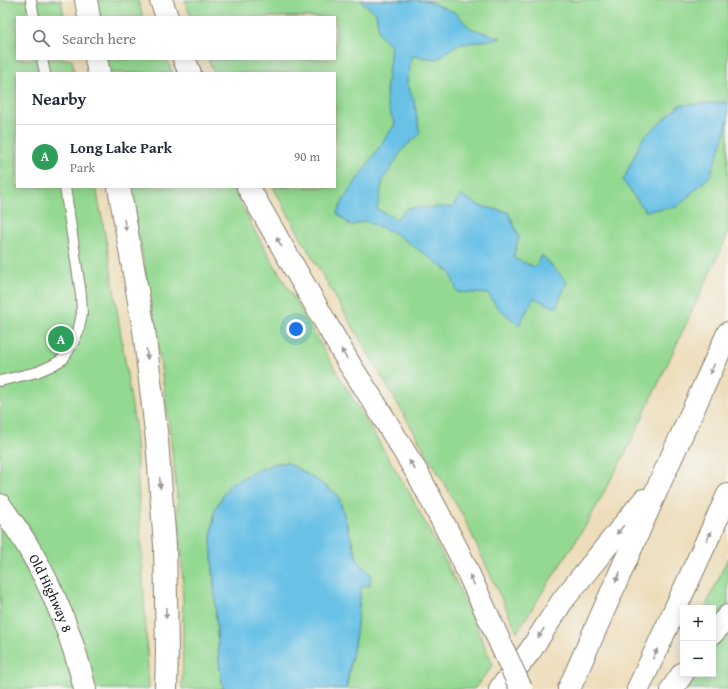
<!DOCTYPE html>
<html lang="en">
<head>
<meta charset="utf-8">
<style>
	:root { --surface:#fff; --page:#f2f2f3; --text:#1f2937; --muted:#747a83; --line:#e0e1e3; --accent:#ea580c }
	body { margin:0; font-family:"Gentium Book Plus",serif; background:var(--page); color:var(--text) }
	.controls { position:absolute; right:12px; bottom:12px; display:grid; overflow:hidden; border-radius:0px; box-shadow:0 2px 10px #0003 }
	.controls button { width:36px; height:36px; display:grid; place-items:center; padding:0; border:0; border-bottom:1px solid var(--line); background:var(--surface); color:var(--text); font:20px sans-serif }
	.you { position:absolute; left:296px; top:329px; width:14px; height:14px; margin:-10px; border:3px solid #fff; border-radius:50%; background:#1a73e8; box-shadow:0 0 0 6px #1a73e833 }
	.badge { display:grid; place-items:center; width:26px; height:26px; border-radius:50%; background:var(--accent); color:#fff; font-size:13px; font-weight:700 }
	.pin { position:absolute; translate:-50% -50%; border:2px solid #fff; box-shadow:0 1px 4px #0006 }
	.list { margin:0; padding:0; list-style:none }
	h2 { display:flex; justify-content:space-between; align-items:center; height:52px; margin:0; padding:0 16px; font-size:17px }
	h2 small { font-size:13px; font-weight:400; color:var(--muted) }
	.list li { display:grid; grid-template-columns:26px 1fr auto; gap:12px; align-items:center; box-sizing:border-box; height:64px; padding:0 16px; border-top:1px solid var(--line) }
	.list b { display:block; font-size:15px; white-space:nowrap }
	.list p { margin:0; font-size:13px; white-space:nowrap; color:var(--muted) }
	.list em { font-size:13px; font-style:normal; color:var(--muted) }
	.icon { flex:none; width:22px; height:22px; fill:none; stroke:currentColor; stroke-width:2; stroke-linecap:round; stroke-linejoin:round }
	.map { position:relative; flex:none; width:728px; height:689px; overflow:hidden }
	.search { position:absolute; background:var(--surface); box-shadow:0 2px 10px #0003; left:16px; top:16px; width:320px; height:44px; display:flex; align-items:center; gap:10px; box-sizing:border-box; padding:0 14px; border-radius:0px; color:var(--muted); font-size:15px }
	.panel { position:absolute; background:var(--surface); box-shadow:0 2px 10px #0003; left:16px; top:72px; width:320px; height:116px; border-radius:0px }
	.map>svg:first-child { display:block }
</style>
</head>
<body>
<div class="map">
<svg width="728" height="689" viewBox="0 0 728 689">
	<rect width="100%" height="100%" fill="#f6f6f2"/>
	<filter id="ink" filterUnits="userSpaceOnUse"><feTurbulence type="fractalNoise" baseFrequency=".025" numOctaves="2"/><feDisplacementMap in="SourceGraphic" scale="8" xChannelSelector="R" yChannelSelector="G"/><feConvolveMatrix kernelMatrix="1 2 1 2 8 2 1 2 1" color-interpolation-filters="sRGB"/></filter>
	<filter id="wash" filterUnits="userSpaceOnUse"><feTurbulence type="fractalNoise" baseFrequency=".012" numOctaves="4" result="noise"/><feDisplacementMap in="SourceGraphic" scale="16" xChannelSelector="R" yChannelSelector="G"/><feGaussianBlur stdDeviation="0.9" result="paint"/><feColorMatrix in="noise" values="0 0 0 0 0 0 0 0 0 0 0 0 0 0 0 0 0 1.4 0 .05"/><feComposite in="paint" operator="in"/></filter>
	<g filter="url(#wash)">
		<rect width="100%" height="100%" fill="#edddba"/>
		<g fill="#94d992" stroke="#587a57">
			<polygon points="0,0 61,0 64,17 17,17 17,59 72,59 74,73 17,73 17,187 96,187 108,251 135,426 149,689 0,689"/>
			<polygon points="96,0 138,0 138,1 143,17 99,17"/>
			<polygon points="185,0 728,0 728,234 631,442 589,520 517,632 463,516 301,238 273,187 335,187 335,73 214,73 208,59 335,59 335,17 191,17"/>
			<polygon points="107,59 166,59 173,73 110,73"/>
			<path d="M 130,187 L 232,187 L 257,235 L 338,374 L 410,494 L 456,582 L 493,665 L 474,689 L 346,689 L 356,633 L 361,587 L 371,574 L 358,562 L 338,495 L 315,479 L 288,463 L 277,463 L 258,470 L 215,509 L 211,538 L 219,662 L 223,689 L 182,689 C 183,642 184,594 181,547 C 173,426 152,306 130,187 Z"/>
			<polygon points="728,558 728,605 713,623 713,608 705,608"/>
			<polygon points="728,629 728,689 681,689 692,674 713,674 713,647"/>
		</g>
		<g fill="#69c1e6" stroke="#426e81">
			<polygon points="361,0 425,0 456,13 470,28 501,38 456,45 438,59 412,56 407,82 414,101 420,134 403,149 383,180 377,209 396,219 408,208 452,207 461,195 480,206 508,212 519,237 513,258 535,267 542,255 567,282 556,308 534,298 519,325 497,307 488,294 457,292 450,272 395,233 364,221 351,226 337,213 345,197 395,124 387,105 386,91 391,47 379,33 376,13 361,1"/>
			<polygon points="728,102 728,118 725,134 710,176 677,207 645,211 623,181 642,139 680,105"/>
			<polygon points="277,463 288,463 315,479 338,495 358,562 371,574 370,585 361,587 356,633 346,689 223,689 219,662 211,538 215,509 230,484 258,470"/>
		</g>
	</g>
	<g filter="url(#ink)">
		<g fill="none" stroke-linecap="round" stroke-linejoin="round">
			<defs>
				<g id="service">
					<polyline points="31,0 34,17"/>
					<polyline points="42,59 45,73"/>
					<polyline points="0,381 37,372 51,366 63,359 73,343 78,332 82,313 81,295 65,187"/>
				</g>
				<g id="tertiary">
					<path id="s1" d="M 0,505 C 9,518 19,531 27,545 C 54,590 73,638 85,689"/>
				</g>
				<g id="motorway">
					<polyline points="86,0 89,17"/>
					<polyline points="161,0 167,17"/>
					<polyline points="96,59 99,73"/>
					<polyline points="184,59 190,73"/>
					<polyline points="119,187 144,330 157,440 165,545 167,650 166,689"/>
					<polyline points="248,187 350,365 374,402 419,476 459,553 488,616"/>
					<polyline points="713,633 728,616"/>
					<polyline points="500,689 530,651 563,600 644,500"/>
					<polyline points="569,689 662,478 728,333"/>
					<polyline points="638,689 728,495"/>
					<polyline points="672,689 683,673"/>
				</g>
			</defs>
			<use href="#service" stroke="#847c6b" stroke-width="12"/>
			<use href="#tertiary" stroke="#847c6b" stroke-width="24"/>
			<use href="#motorway" stroke="#847c6b" stroke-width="24"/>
			<use href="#service" stroke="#fff" stroke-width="10"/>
			<use href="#tertiary" stroke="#fff" stroke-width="22"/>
			<use href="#motorway" stroke="#fff" stroke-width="22"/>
			<defs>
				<polyline id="motorway-bridge" points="488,616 521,689"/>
			</defs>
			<use href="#motorway-bridge" stroke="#847c6b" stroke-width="24" stroke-linecap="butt"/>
			<use href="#motorway-bridge" stroke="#fff" stroke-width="22"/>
		</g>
		<defs><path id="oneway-solid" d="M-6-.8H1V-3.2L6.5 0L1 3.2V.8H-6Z"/></defs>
		<g fill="#999">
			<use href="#oneway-solid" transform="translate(125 225) rotate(80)"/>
			<use href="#oneway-solid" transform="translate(279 242) rotate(-120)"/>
			<use href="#oneway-solid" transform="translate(147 354) rotate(83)"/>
			<use href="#oneway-solid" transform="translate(344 354) rotate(-120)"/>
			<use href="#oneway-solid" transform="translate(712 369) rotate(115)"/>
			<use href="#oneway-solid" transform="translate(412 465) rotate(-121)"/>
			<use href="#oneway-solid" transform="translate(160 483) rotate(86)"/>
			<use href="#oneway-solid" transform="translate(620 530) rotate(129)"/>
			<use href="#oneway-solid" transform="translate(709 536) rotate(-65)"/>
			<use href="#oneway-solid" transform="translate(618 577) rotate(114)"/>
			<use href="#oneway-solid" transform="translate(472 580) rotate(-115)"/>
			<use href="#oneway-solid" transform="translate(166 613) rotate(89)"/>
			<use href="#oneway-solid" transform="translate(541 633) rotate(123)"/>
			<use href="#oneway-solid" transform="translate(655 654) rotate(-65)"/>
		</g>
	</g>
	<g text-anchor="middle" stroke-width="3" stroke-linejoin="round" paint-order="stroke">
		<g font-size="14" fill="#1c1c1c" stroke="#f6f6f2">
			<text dy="5" stroke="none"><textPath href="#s1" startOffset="102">Old Highway 8</textPath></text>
		</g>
	</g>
</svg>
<div class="controls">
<button>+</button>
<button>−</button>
</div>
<div class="you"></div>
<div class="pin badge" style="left:61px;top:339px;background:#2e9e5b">A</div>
<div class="search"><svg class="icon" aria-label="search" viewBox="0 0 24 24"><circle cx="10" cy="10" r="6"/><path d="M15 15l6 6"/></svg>Search here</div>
<section class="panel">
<h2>Nearby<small></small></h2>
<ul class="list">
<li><span class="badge" style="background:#2e9e5b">A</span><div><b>Long Lake Park</b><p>Park</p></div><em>90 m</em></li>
</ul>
</section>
</div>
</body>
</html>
